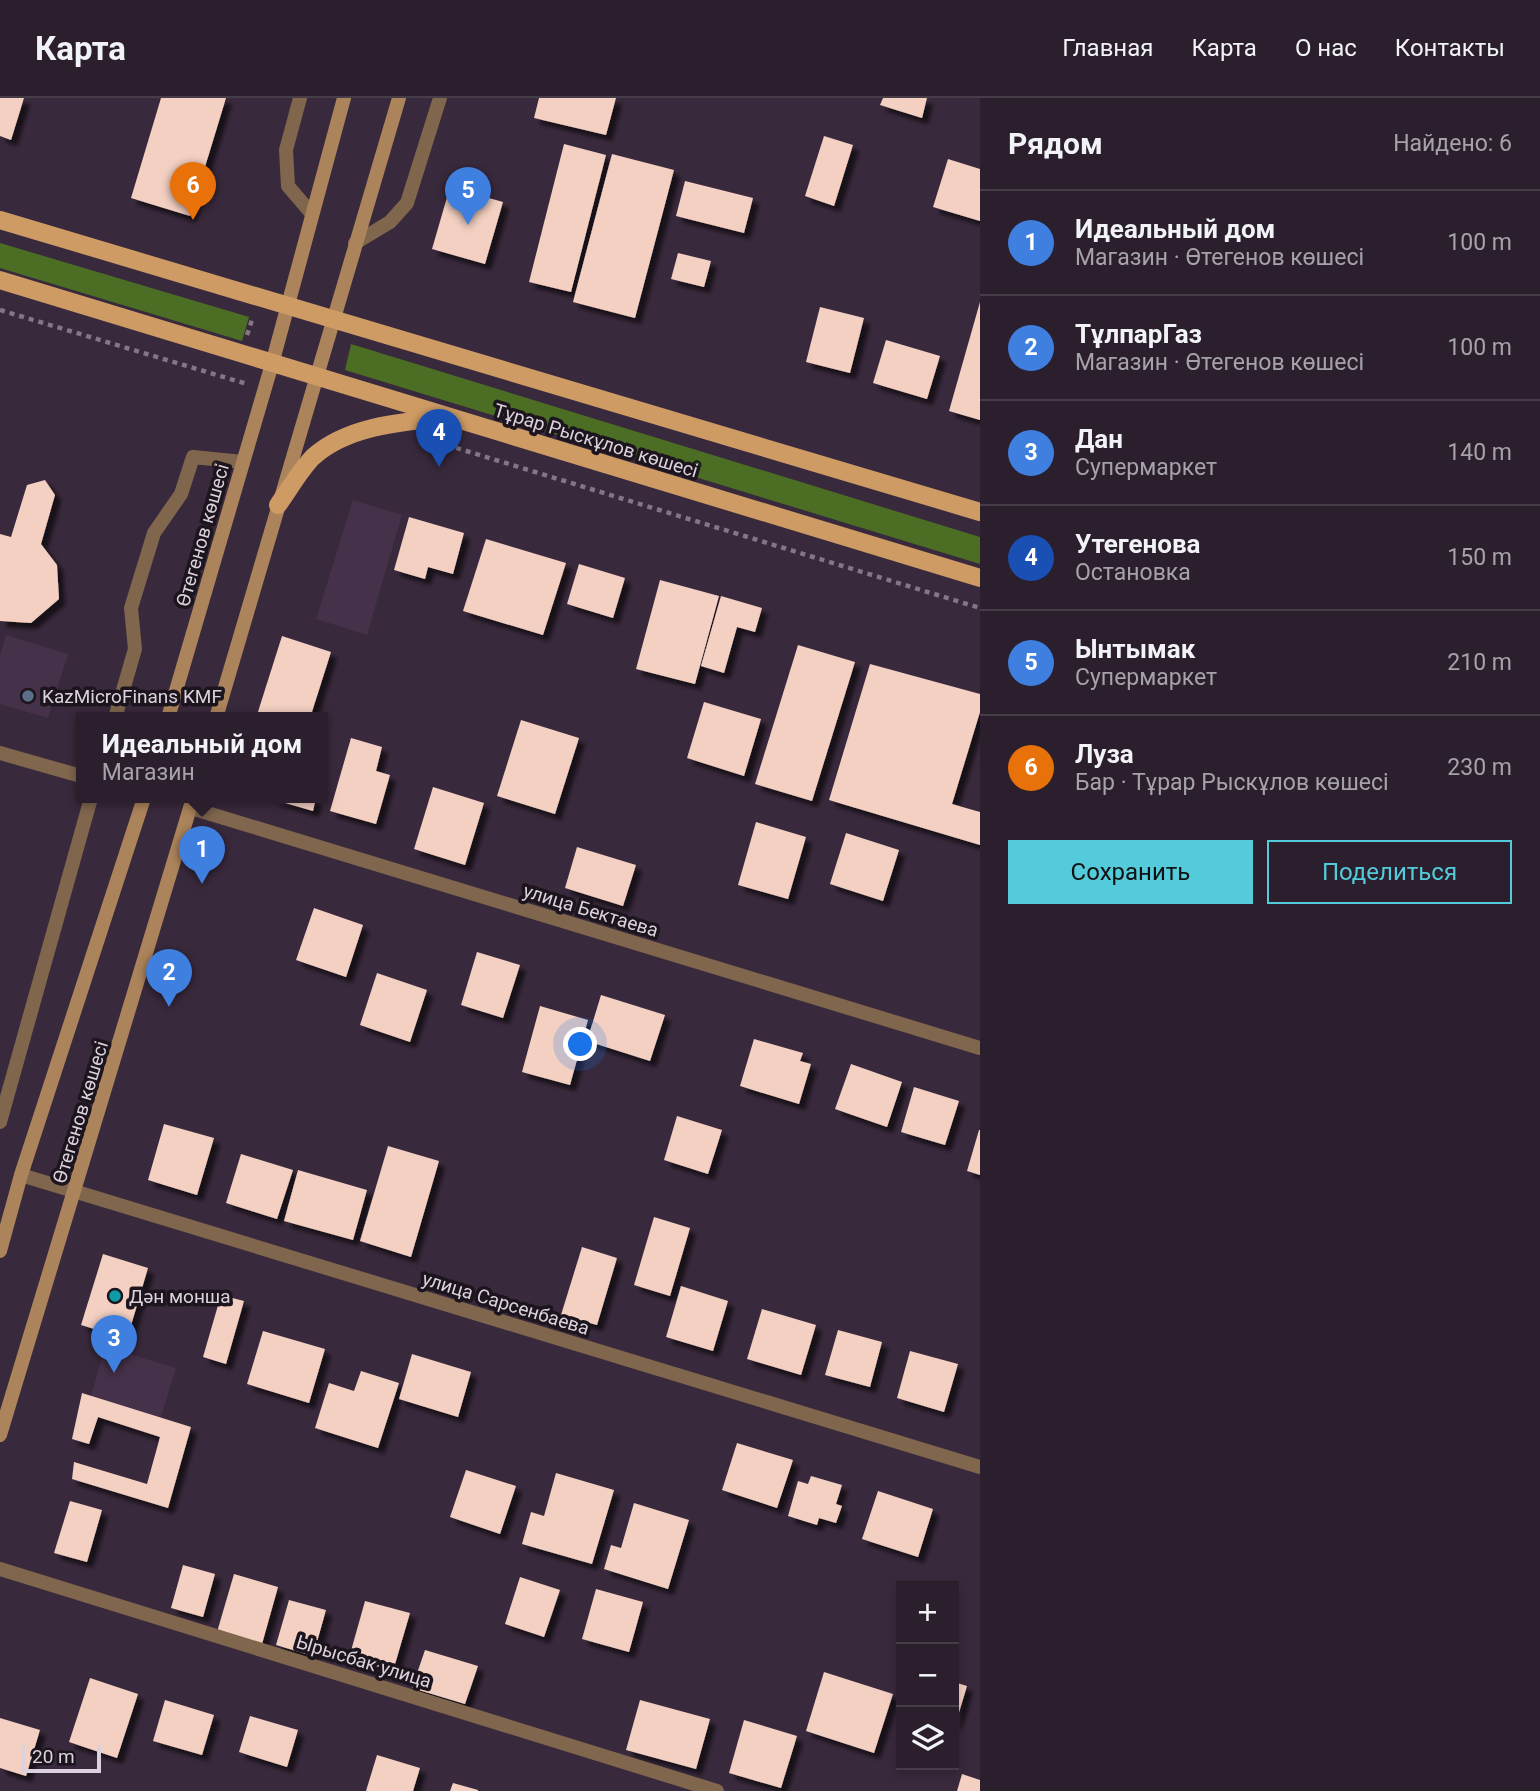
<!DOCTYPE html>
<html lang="ru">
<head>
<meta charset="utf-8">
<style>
	:root { --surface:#2b1f2d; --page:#372c39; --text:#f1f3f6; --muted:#a6a2aa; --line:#473d49; --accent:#53cbda }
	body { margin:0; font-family:Roboto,sans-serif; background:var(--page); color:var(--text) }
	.controls { position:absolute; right:21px; bottom:21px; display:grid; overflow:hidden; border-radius:0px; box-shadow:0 4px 10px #0003 }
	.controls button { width:63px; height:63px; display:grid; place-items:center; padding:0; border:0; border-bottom:2px solid var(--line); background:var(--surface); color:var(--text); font:35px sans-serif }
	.scale { position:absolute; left:21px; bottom:18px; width:80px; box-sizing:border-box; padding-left:7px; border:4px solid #dcd2de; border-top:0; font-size:19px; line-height:24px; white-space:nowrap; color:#dcd2de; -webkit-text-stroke:5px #1c151d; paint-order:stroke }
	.you { position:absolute; left:581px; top:947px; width:24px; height:24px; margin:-18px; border:5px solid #fff; border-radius:50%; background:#1a73e8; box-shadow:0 0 0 10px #1a73e833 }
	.badge { display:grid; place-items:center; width:46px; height:46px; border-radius:50%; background:var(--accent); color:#fff; font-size:23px; font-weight:700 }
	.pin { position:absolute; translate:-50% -58px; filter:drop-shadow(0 2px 4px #0008) }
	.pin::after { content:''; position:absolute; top:37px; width:24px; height:21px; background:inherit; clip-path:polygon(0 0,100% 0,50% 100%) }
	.popup { position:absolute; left:76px; top:614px; width:252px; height:91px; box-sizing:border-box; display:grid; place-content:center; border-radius:0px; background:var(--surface); filter:drop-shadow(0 2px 5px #0005); font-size:23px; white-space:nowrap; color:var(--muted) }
	.popup b { font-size:26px; color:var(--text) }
	.popup::after { content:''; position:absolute; left:50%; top:100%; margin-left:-14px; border:14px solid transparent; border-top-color:var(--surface) }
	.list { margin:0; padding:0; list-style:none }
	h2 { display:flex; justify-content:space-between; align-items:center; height:91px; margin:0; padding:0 28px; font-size:30px }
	h2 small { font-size:23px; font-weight:400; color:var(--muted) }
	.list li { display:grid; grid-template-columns:46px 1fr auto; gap:21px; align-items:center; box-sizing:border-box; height:105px; padding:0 28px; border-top:2px solid var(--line) }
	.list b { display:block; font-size:26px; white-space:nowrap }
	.list p { margin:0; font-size:23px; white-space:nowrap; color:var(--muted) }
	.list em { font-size:23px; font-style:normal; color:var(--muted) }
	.actions { display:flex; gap:14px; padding:21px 28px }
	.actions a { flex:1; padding:16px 0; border:2px solid var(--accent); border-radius:0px; text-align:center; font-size:24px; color:var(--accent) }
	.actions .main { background:var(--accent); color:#111 }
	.icon { flex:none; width:38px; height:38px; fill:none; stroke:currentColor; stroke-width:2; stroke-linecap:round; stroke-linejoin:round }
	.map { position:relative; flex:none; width:980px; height:1693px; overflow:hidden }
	header { display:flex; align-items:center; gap:42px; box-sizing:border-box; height:98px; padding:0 35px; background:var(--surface); border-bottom:2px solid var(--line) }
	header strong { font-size:33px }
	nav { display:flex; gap:38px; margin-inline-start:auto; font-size:24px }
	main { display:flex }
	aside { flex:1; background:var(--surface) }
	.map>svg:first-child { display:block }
</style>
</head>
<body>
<header>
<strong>Карта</strong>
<nav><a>Главная</a><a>Карта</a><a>О нас</a><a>Контакты</a></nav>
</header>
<main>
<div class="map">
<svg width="980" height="1693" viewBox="0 0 980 1693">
	<defs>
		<filter id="shadow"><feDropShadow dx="6" dy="6" stdDeviation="2" flood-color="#0009"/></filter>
	</defs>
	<rect width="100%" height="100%" fill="#39293c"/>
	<g fill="#45314a">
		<polygon points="353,402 402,417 367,537 316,521"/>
		<polygon points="6,537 68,556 48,620 0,606 0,557"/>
		<polygon points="105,1249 176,1270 158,1329 88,1308"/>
	</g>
	<g fill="#4b6e24">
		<polygon points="0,145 249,219 242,243 0,170"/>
		<polygon points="351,246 980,439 980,466 345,272"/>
	</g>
	<g fill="#f3d0c2" filter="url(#shadow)">
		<polygon points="0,0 24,0 11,42 0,38"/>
		<polygon points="161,0 226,0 190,118 131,100"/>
		<polygon points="539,0 616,0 606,37 534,20"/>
		<polygon points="883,0 927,0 922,20 880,7"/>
		<polygon points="824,38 853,47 834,108 805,98"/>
		<polygon points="564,46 606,57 571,194 529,184"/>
		<polygon points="612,56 674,72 635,220 573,204"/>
		<polygon points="948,61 980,71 980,123 933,109"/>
		<polygon points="685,83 753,100 744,135 676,118"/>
		<polygon points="450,89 503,104 485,166 432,151"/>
		<polygon points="678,155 711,163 704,189 671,181"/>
		<polygon points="980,204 980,322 949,313"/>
		<polygon points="820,209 864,220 850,275 806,264"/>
		<polygon points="886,242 940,258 927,301 873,285"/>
		<polygon points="45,382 55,397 41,446 57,467 59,501 31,525 0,523 0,436 11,439 27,387"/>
		<polygon points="409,419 464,435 453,476 428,469 425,481 394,472"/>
		<polygon points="486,441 566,465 543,537 463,513"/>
		<polygon points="579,466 625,480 613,520 567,506"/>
		<polygon points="660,482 719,498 695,586 636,571"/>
		<polygon points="721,498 762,510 755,534 737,529 724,575 701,568"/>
		<polygon points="282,538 331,554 310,620 256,620"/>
		<polygon points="798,547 855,564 812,703 755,686"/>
		<polygon points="870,566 980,596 980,614 952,706 980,714 980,747 829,702"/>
		<polygon points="704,604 761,621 744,678 687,660"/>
		<polygon points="521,622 579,640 555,716 497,698"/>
		<polygon points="351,640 382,649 376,673 390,677 376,726 330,713"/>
		<polygon points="433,689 484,705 465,767 414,751"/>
		<polygon points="268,700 316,700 313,713"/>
		<polygon points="756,724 806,739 788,801 738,787"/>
		<polygon points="846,735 899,752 883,803 830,786"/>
		<polygon points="577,749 636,767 623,808 565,790"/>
		<polygon points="314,810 363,827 346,879 296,862"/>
		<polygon points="477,854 520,867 503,920 461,907"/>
		<polygon points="377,875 427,892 410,944 360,927"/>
		<polygon points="601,897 665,917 650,963 587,943"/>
		<polygon points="540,908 588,922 570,987 522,974"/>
		<polygon points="754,941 803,955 800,963 811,966 799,1006 740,988"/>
		<polygon points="851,966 902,984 887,1029 835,1011"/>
		<polygon points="914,989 959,1003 945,1047 901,1034"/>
		<polygon points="677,1018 722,1032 708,1076 664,1062"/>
		<polygon points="164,1026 214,1040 197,1097 148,1082"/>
		<polygon points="979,1032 980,1032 980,1077 967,1073"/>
		<polygon points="388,1048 439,1063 411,1159 360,1143"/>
		<polygon points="241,1056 293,1072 277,1121 226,1105"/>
		<polygon points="298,1072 367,1092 353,1142 284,1123"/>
		<polygon points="654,1119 690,1130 670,1198 634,1187"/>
		<polygon points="582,1149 617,1160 597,1227 561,1217"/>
		<polygon points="103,1156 148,1170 127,1241 81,1227"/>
		<polygon points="681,1188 728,1203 713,1253 666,1239"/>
		<polygon points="221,1197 244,1203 226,1266 203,1259"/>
		<polygon points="762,1211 816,1227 801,1277 747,1261"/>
		<polygon points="838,1232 882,1244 870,1289 825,1277"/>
		<polygon points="263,1233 325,1251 309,1305 247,1286"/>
		<polygon points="910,1253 958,1266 944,1314 897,1300"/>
		<polygon points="412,1256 471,1274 458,1319 399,1301"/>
		<polygon points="361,1273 399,1285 378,1350 315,1330 329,1285 354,1293"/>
		<polygon points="82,1295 191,1329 168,1410 72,1381 74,1364 147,1386 160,1339 98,1319 89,1346 72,1341"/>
		<polygon points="737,1345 793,1362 777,1410 722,1392"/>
		<polygon points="466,1372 516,1388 500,1436 450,1419"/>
		<polygon points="556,1375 614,1392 592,1466 522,1446 531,1414 544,1418"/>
		<polygon points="811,1378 842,1387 836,1406 842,1408 836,1425 819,1420 817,1427 788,1418 798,1383 808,1386"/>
		<polygon points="878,1393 933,1411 918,1459 862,1441"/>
		<polygon points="70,1403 102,1412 87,1464 54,1455"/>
		<polygon points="634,1405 689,1422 668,1491 604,1471 611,1447 621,1450"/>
		<polygon points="183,1467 215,1476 203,1519 171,1510"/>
		<polygon points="234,1476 278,1489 262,1546 217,1534"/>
		<polygon points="520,1479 560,1492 544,1539 505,1526"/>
		<polygon points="596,1491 643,1504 629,1554 582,1541"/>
		<polygon points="289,1502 326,1512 313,1558 276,1547"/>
		<polygon points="365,1503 410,1515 393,1573 349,1560"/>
		<polygon points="425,1552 478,1568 465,1606 412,1590"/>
		<polygon points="824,1574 893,1596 874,1655 806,1633"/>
		<polygon points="90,1580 138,1596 117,1660 69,1644"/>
		<polygon points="954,1584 967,1588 954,1631"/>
		<polygon points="165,1602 214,1617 202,1657 153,1643"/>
		<polygon points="640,1602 710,1621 696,1671 626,1652"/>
		<polygon points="250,1618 298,1632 287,1669 239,1654"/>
		<polygon points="0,1620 40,1632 26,1678 0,1670"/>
		<polygon points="744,1622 797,1638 781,1690 729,1675"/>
		<polygon points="377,1657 420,1670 413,1693 366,1693"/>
		<polygon points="962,1676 980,1682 980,1693 957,1693"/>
		<polygon points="453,1685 478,1692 478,1693 450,1693"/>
	</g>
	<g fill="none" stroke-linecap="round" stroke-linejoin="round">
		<g stroke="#837685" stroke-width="4.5" stroke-dasharray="5 5" stroke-linecap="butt">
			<polyline points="0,212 247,286"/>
			<polyline points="247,237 253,219"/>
			<polyline points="437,344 980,510"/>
		</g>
		<g stroke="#7f664d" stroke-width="14">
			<polyline points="300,0 286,52 288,88 312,116"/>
			<polyline points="355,145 390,124 407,105 440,0"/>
			<polyline points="115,620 135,551 131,510 154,435 181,396 193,359 243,364"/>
			<polyline points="0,655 81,678"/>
			<polyline points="191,710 980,950"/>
			<polyline points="0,1024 91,700"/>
			<polyline points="21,1077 980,1369"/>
			<polyline points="0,1471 717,1693"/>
		</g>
		<g stroke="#ac845b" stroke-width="14">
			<polyline points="168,620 272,266 344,0"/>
			<polyline points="216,620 399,0"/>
			<polyline points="0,1153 21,1077 144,700"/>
			<polyline points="0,1337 193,700"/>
		</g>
		<g stroke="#ce9b65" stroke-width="18">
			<polyline points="0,122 980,414"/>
			<polyline points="0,182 980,480"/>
			<path d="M 278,407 C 289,392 300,372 313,359 C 346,329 399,324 441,320"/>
		</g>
	</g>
	<circle fill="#5c6f8a" stroke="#1c151d" stroke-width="2.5" cx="28" cy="598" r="7"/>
	<circle fill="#0f9aa8" stroke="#1c151d" stroke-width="2.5" cx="115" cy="1198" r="7"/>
	<g text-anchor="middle" stroke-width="7" stroke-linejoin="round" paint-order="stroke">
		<g font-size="19" fill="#dcd2de" stroke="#1c151d">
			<text transform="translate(596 342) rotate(17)" y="7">Тұрар Рыскұлов көшесі</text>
			<text transform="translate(202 437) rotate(-74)" y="7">Өтегенов көшесі</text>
			<text transform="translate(591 812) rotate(17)" y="7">улица Бектаева</text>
			<text transform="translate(80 1014) rotate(-73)" y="7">Өтегенов көшесі</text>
			<text transform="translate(506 1205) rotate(17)" y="7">улица Сарсенбаева</text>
			<text transform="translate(364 1563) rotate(17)" y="7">Ырысбак улица</text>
		</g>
		<g font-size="19" fill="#dcd2de" stroke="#1c151d" text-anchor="start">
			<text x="42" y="605">KazMicroFinans KMF</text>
			<text x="129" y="1205">Дән монша</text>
		</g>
	</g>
</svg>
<div class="controls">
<button>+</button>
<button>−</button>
<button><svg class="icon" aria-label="layers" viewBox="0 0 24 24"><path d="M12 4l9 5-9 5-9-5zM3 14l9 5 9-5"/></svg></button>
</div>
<div class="scale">20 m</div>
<div class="you"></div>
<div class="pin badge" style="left:202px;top:786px;background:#3f7fe0">1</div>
<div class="popup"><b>Идеальный дом</b>Магазин</div>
<div class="pin badge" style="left:169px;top:909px;background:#3f7fe0">2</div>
<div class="pin badge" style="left:114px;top:1275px;background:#3f7fe0">3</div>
<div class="pin badge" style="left:439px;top:369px;background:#1a4fb4">4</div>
<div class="pin badge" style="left:468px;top:127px;background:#3f7fe0">5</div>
<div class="pin badge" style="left:193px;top:122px;background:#e8710a">6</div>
</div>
<aside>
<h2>Рядом<small>Найдено: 6</small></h2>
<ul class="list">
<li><span class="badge" style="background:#3f7fe0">1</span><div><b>Идеальный дом</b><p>Магазин · Өтегенов көшесі</p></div><em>100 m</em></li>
<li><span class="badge" style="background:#3f7fe0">2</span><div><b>ТұлпарГаз</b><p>Магазин · Өтегенов көшесі</p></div><em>100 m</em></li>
<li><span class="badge" style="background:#3f7fe0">3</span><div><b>Дан</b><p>Супермаркет</p></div><em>140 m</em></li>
<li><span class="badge" style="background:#1a4fb4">4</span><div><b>Утегенова</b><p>Остановка</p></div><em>150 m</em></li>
<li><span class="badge" style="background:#3f7fe0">5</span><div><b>Ынтымак</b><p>Супермаркет</p></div><em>210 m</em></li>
<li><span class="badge" style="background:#e8710a">6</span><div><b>Луза</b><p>Бар · Тұрар Рыскұлов көшесі</p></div><em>230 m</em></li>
</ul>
<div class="actions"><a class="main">Сохранить</a><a>Поделиться</a></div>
</aside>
</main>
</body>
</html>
